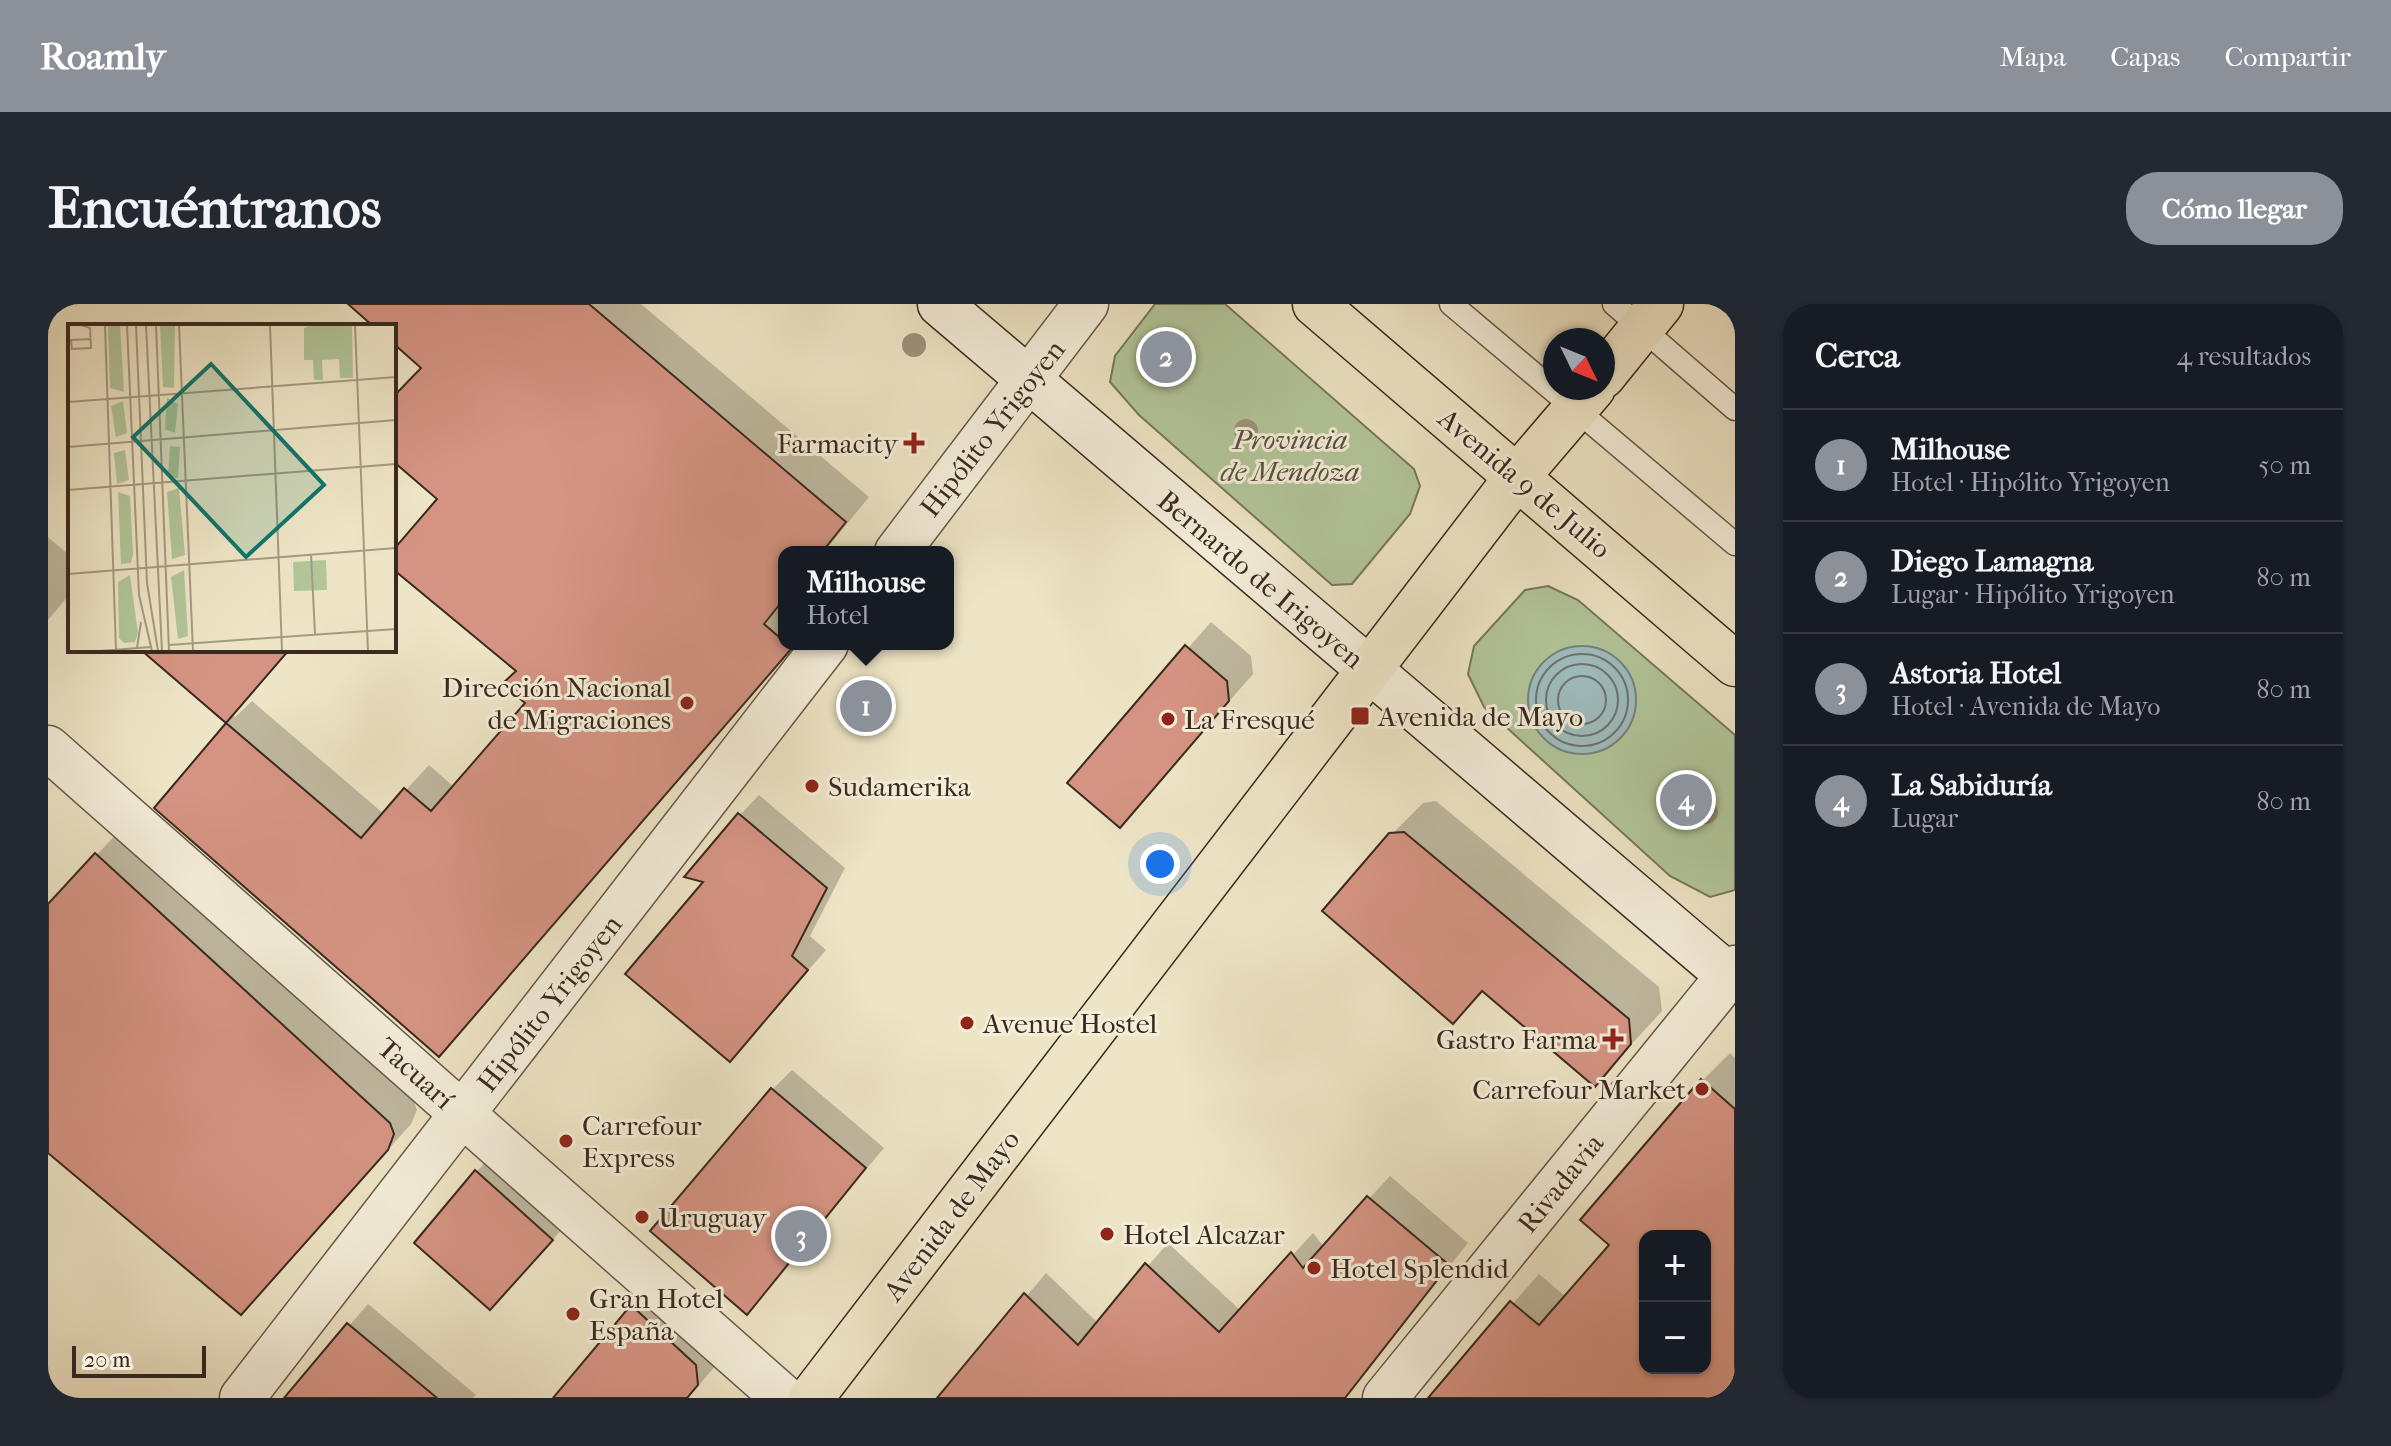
<!DOCTYPE html>
<html lang="es">
<head>
<meta charset="utf-8">
<style>
	:root { --surface:#171b24; --page:#242831; --text:#f1f3f6; --muted:#9ea1a6; --line:#363941; --accent:#8c9099 }
	body { margin:0; font-family:"IM FELL French Canon",serif; background:var(--page); color:var(--text) }
	.controls { position:absolute; right:24px; bottom:24px; display:grid; overflow:hidden; border-radius:16px; box-shadow:0 2px 6px #0004 }
	.controls button { width:72px; height:72px; display:grid; place-items:center; padding:0; border:0; border-bottom:2px solid var(--line); background:var(--surface); color:var(--text); font:40px sans-serif }
	.compass { position:absolute; left:1495px; top:24px; width:72px; height:72px; border-radius:50%; background:var(--surface); box-shadow:0 2px 6px #0004; rotate:133deg }
	.scale { position:absolute; left:24px; bottom:20px; width:134px; box-sizing:border-box; padding-left:8px; border:4px solid #3a291f; border-top:0; font-size:22px; line-height:28px; white-space:nowrap; color:#3a291f; -webkit-text-stroke:6px #f4eeda; paint-order:stroke }
	.you { position:absolute; left:1112px; top:560px; width:28px; height:28px; margin:-20px; border:6px solid #fff; border-radius:50%; background:#1a73e8; box-shadow:0 0 0 12px #1a73e833 }
	.badge { display:grid; place-items:center; width:52px; height:52px; border-radius:50%; background:var(--accent); color:#fff; font-size:26px; font-weight:700 }
	.pin { position:absolute; translate:-50% -50%; border:4px solid #fff; box-shadow:0 2px 8px #0006 }
	.popup { position:absolute; left:730px; top:242px; width:176px; height:104px; box-sizing:border-box; display:grid; place-content:center; border-radius:16px; background:var(--surface); filter:drop-shadow(0 2px 6px #0005); font-size:26px; white-space:nowrap; color:var(--muted) }
	.popup b { font-size:30px; color:var(--text) }
	.popup::after { content:''; position:absolute; left:50%; top:100%; margin-left:-16px; border:16px solid transparent; border-top-color:var(--surface) }
	.list { margin:0; padding:0; list-style:none }
	h2 { display:flex; justify-content:space-between; align-items:center; height:104px; margin:0; padding:0 32px; font-size:34px }
	h2 small { font-size:26px; font-weight:400; color:var(--muted) }
	.list li { display:grid; grid-template-columns:52px 1fr auto; gap:24px; align-items:center; box-sizing:border-box; height:112px; padding:0 32px; border-top:2px solid var(--line) }
	.list b { display:block; font-size:30px; white-space:nowrap }
	.list p { margin:0; font-size:26px; white-space:nowrap; color:var(--muted) }
	.list em { font-size:26px; font-style:normal; color:var(--muted) }
	.map { position:relative; flex:none; width:1687px; height:1094px; overflow:hidden; border-radius:32px }
	header { display:flex; align-items:center; gap:48px; box-sizing:border-box; height:112px; padding:0 40px; background:var(--accent); color:#fff }
	header strong { font-size:38px }
	nav { display:flex; gap:44px; margin-inline-start:auto; font-size:28px }
	.intro { display:flex; align-items:center; justify-content:space-between; box-sizing:border-box; height:192px; padding:0 48px }
	h1 { margin:0; font-size:56px }
	.button { padding:20px 36px; border-radius:32px; background:var(--accent); color:#fff; font-size:28px; font-weight:700 }
	main { display:flex; gap:48px; padding:0 48px }
	aside { flex:1; background:var(--surface); border-radius:32px; box-shadow:0 2px 6px #0004 }
	.map>svg:first-child { display:block }
</style>
</head>
<body>
<header>
<strong>Roamly</strong>
<nav><a>Mapa</a><a>Capas</a><a>Compartir</a></nav>
</header>
<div class="intro"><h1>Encuéntranos</h1><a class="button">Cómo llegar</a></div>
<main>
<div class="map">
<svg width="1687" height="1094" viewBox="0 0 1687 1094">
	<rect width="100%" height="100%" fill="#eee5c6"/>
	<filter id="stains"><feTurbulence type="fractalNoise" baseFrequency=".0025" numOctaves="4"/><feColorMatrix values="0 0 0 0 .2 0 0 0 0 .09 0 0 0 0 .02 0 0 0 .5 -.17"/></filter>
	<radialGradient id="worn" r=".72"><stop offset=".6" stop-color="#630" stop-opacity="0"/><stop offset="1" stop-color="#630" stop-opacity=".3"/></radialGradient>
	<g fill="#b2c69a" stroke="#76785c" stroke-width="2">
		<polygon points="1107,0 1177,0 1366,165 1372,182 1362,210 1304,280 1284,281 1091,111 1062,78 1067,52"/>
		<polygon points="1500,282 1530,296 1687,431 1687,586 1662,593 1622,572 1436,403 1420,370 1426,342 1477,286"/>
	</g>
	<circle fill="#9ebdbf" stroke="#76827f" stroke-width="2" cx="1534" cy="396" r="54"/>
	<g fill="#0003" fill-rule="evenodd">
		<polygon points="301,0 593,0 821,193 776,248 736,248 736,340 748,340 391,751 109,504 181,419 98,346 241,346 185,411 187,413 204,397 336,510 381,461 406,483 480,399 471,367 346,264 346,248 392,195 346,155 346,94 376,63 346,38 346,22 327,22"/>
		<polygon points="0,233 22,252 22,290 0,316"/>
		<polygon points="1163,318 1203,352 1205,370 1072,522 1022,479"/>
		<polygon points="711,491 797,564 762,632 778,646 682,755 659,576 692,511"/>
		<polygon points="1388,497 1611,683 1614,707 1547,780 1437,686 1405,717 1343,531 1375,499"/>
		<polygon points="72,526 365,795 369,806 363,820 216,985 0,846 0,603"/>
		<path d="M 1682,749 L 1687,754 L 1687,1094 L 1382,1094 L 1491,970 L 1518,993 L 1564,941 L 1654,777 ZM 1597,932 L 1657,932 L 1657,1064 L 1597,1064 Z"/>
		<polygon points="744,766 836,844 698,1008 724,786"/>
		<polygon points="448,848 523,915 462,984 428,868"/>
		<polygon points="1342,872 1420,939 1296,1094 892,1094 998,969 1050,1019 1120,939 1193,1007 1265,929 1276,943"/>
		<polygon points="604,983 669,1060 640,1094 536,1094 519,1080"/>
		<polygon points="320,1000 428,1091 425,1094 249,1094 243,1089"/>
	</g>
	<g fill="none" stroke-linecap="round" stroke-linejoin="round">
		<g stroke="#6c736f" stroke-width="2">
			<circle cx="1534" cy="396" r="46"/>
			<circle cx="1534" cy="396" r="36"/>
			<circle cx="1534" cy="396" r="24"/>
		</g>
	</g>
	<g fill="#d59483" stroke="#3a291f" stroke-width="2" fill-rule="evenodd">
		<polygon points="300,0 541,0 798,218 774,248 736,248 736,295 716,320 744,344 391,753 106,504 178,419 313,534 356,484 383,507 477,399 454,380 468,367 346,266 346,245 389,195 346,158 346,92 373,64 346,40 346,22 325,22"/>
		<polygon points="1137,341 1179,377 1181,397 1072,524 1019,479"/>
		<polygon points="93,346 241,346 178,419"/>
		<polygon points="690,509 779,584 744,652 760,666 682,758 577,670 655,578 636,573"/>
		<polygon points="1356,528 1581,715 1583,740 1547,783 1434,687 1405,720 1274,607 1341,529"/>
		<polygon points="47,549 342,819 346,830 340,846 193,1011 0,849 0,600"/>
		<path d="M 1653,775 L 1687,805 L 1687,1094 L 1380,1094 L 1462,997 L 1491,1021 L 1561,941 L 1532,916 ZM 1597,932 L 1657,932 L 1657,1064 L 1597,1064 Z"/>
		<polygon points="723,784 818,864 699,1011 602,927"/>
		<polygon points="427,866 505,936 442,1006 366,939"/>
		<polygon points="1319,892 1401,961 1297,1094 889,1094 976,989 1030,1041 1097,959 1171,1028 1243,948 1255,964"/>
		<polygon points="583,1001 648,1061 650,1081 639,1094 505,1094"/>
		<polygon points="299,1019 389,1094 236,1094"/>
	</g>
	<g fill="none" stroke-linecap="round" stroke-linejoin="round">
		<defs>
			<g id="lane">
				<polyline points="1403,0 1687,240"/>
				<polyline points="1566,0 1687,105"/>
			</g>
			<g id="street">
				<polyline points="849,248 1038,0"/>
				<polyline points="0,444 736,1094"/>
				<polyline points="194,1094 778,340"/>
				<polyline points="1337,1094 1687,664"/>
			</g>
			<polyline id="secondary" points="892,0 1687,677"/>
			<g id="primary">
				<polyline points="1555,72 1613,0"/>
				<polyline points="763,1094 1469,173 1545,84"/>
			</g>
			<polyline id="highway" points="1267,0 1687,360"/>
		</defs>
		<use href="#lane" stroke="#675849" stroke-width="25"/>
		<use href="#street" stroke="#675849" stroke-width="47"/>
		<use href="#secondary" stroke="#3a291f" stroke-width="47"/>
		<use href="#primary" stroke="#3a291f" stroke-width="47"/>
		<use href="#highway" stroke="#3a291f" stroke-width="47"/>
		<use href="#lane" stroke="#f4eeda" stroke-width="22"/>
		<use href="#street" stroke="#f4eeda" stroke-width="44"/>
		<use href="#secondary" stroke="#f4eeda" stroke-width="44"/>
		<use href="#primary" stroke="#eee5c6" stroke-width="44"/>
		<use href="#highway" stroke="#eee5c6" stroke-width="44"/>
	</g>
	<g fill="#9c937b">
		<circle cx="866" cy="41" r="12"/>
		<circle cx="1198" cy="127" r="12"/>
		<circle cx="1658" cy="508" r="12"/>
	</g>
	<g fill="#8f2418" stroke="#f4eeda" stroke-width="3">
		<path d="M862 127h8v8h8v8h-8v8h-8v-8h-8v-8h8z"/>
		<circle cx="639" cy="399" r="8"/>
		<rect x="1302" y="402" width="20" height="20" rx="4"/>
		<circle cx="1120" cy="415" r="8"/>
		<circle cx="764" cy="482" r="8"/>
		<circle cx="919" cy="719" r="8"/>
		<path d="M1561 723h8v8h8v8h-8v8h-8v-8h-8v-8h8z"/>
		<circle cx="1654" cy="785" r="8"/>
		<circle cx="518" cy="837" r="8"/>
		<circle cx="594" cy="913" r="8"/>
		<circle cx="1059" cy="930" r="8"/>
		<circle cx="1266" cy="964" r="8"/>
		<circle cx="525" cy="1010" r="8"/>
	</g>
	<g text-anchor="middle" stroke-width="6" stroke-linejoin="round" paint-order="stroke">
		<g font-size="28" fill="#3a291f" stroke="#f4eeda">
			<text transform="translate(944 124) rotate(-52)" y="10">Hipólito Yrigoyen</text>
			<text transform="translate(1477 179) rotate(40)" y="10">Avenida 9 de Julio</text>
			<text transform="translate(1213 275) rotate(40)" y="10">Bernardo de Irigoyen</text>
			<text transform="translate(501 699) rotate(-52)" y="10">Hipólito Yrigoyen</text>
			<text transform="translate(368 769) rotate(42)" y="10">Tacuarí</text>
			<text transform="translate(1512 879) rotate(-51)" y="10">Rivadavia</text>
			<text transform="translate(903 911) rotate(-53)" y="10">Avenida de Mayo</text>
		</g>
		<g font-size="28" font-style="italic" fill="#58503e" stroke="#f4eeda">
			<text x="1242" y="145">Provincia<tspan x="1242" dy="32">de Mendoza</tspan></text>
		</g>
		<g font-size="28" fill="#3a291f" stroke="#f4eeda" text-anchor="start">
			<text x="850" y="149" text-anchor="end">Farmacity</text>
			<text x="623" y="393" text-anchor="end">Dirección Nacional<tspan x="623" dy="32">de Migraciones</tspan></text>
			<text x="1330" y="422">Avenida de Mayo</text>
			<text x="1136" y="425">La Fresqué</text>
			<text x="780" y="492">Sudamerika</text>
			<text x="935" y="729">Avenue Hostel</text>
			<text x="1549" y="745" text-anchor="end">Gastro Farma</text>
			<text x="1638" y="795" text-anchor="end">Carrefour Market</text>
			<text x="534" y="831">Carrefour<tspan x="534" dy="32">Express</tspan></text>
			<text x="610" y="923">Uruguay</text>
			<text x="1075" y="940">Hotel Alcazar</text>
			<text x="1282" y="974">Hotel Splendid</text>
			<text x="541" y="1004">Gran Hotel<tspan x="541" dy="32">España</tspan></text>
		</g>
	</g>
	<g transform="translate(20 20)">
		<rect width="328" height="328" fill="#eee5c6"/>
		<path d="M 40,1 L 52,1 L 56,68 L 42,64 ZM 92,1 L 107,1 L 106,64 L 95,63 ZM 245,1 L 284,1 L 285,54 L 272,54 L 271,35 L 254,36 L 255,56 L 246,56 L 245,36 L 236,36 L 236,4 ZM 99,74 L 110,80 L 107,109 L 97,105 ZM 55,77 L 59,109 L 48,113 L 43,82 ZM 102,122 L 112,123 L 110,154 L 100,153 ZM 57,126 L 61,156 L 49,160 L 46,129 ZM 111,164 L 117,231 L 104,235 L 99,168 ZM 50,168 L 62,172 L 65,230 L 63,239 L 53,240 ZM 258,236 L 259,266 L 226,267 L 225,238 ZM 116,246 L 120,312 L 110,315 L 103,253 ZM 62,251 L 70,309 L 67,318 L 56,319 L 51,314 L 50,258 Z" fill="#b2c69a"/>
		<path fill="none" stroke="#a69a83" stroke-width="2" d="M 13,1 L 22,4 L 23,24 L 4,25 L 3,16 L 22,15M 37,1 L 48,327M 59,1 L 71,271 L 84,327M 68,1 L 79,259 L 90,327M 78,1 L 94,327M 88,1 L 101,327M 111,1 L 125,327M 202,1 L 214,327M 287,1 L 300,327M 0,78 L 328,53M 0,123 L 328,96M 0,166 L 328,140M 243,230 L 247,310M 0,250 L 328,224M 101,321 L 328,305M 69,324 L 73,298M 32,327 L 83,323"/>
		<path fill="#0f766e" fill-opacity="0.15" stroke="#0f766e" stroke-width="4" d="M 143,40 L 256,161 L 178,233 L 65,113 Z"/>
		<rect width="328" height="328" fill="none" stroke="#3a291f" stroke-width="4"/>
	</g>
	<rect width="100%" height="100%" filter="url(#stains)"/>
	<rect width="100%" height="100%" fill="url(#worn)"/>
</svg>
<div class="controls">
<button>+</button>
<button>−</button>
</div>
<svg class="compass" viewBox="-18 -18 36 36"><path d="M0-13l5 13h-10z" fill="#e53935"/><path d="M0 13l5-13h-10z" fill="#9ea1a6"/></svg>
<div class="scale">20 m</div>
<div class="you"></div>
<div class="pin badge" style="left:818px;top:402px">1</div>
<div class="popup"><b>Milhouse</b>Hotel</div>
<div class="pin badge" style="left:1118px;top:53px">2</div>
<div class="pin badge" style="left:753px;top:932px">3</div>
<div class="pin badge" style="left:1638px;top:496px">4</div>
</div>
<aside>
<h2>Cerca<small>4 resultados</small></h2>
<ul class="list">
<li><span class="badge">1</span><div><b>Milhouse</b><p>Hotel · Hipólito Yrigoyen</p></div><em>50 m</em></li>
<li><span class="badge">2</span><div><b>Diego Lamagna</b><p>Lugar · Hipólito Yrigoyen</p></div><em>80 m</em></li>
<li><span class="badge">3</span><div><b>Astoria Hotel</b><p>Hotel · Avenida de Mayo</p></div><em>80 m</em></li>
<li><span class="badge">4</span><div><b>La Sabiduría</b><p>Lugar</p></div><em>80 m</em></li>
</ul>
</aside>
</main>
</body>
</html>
